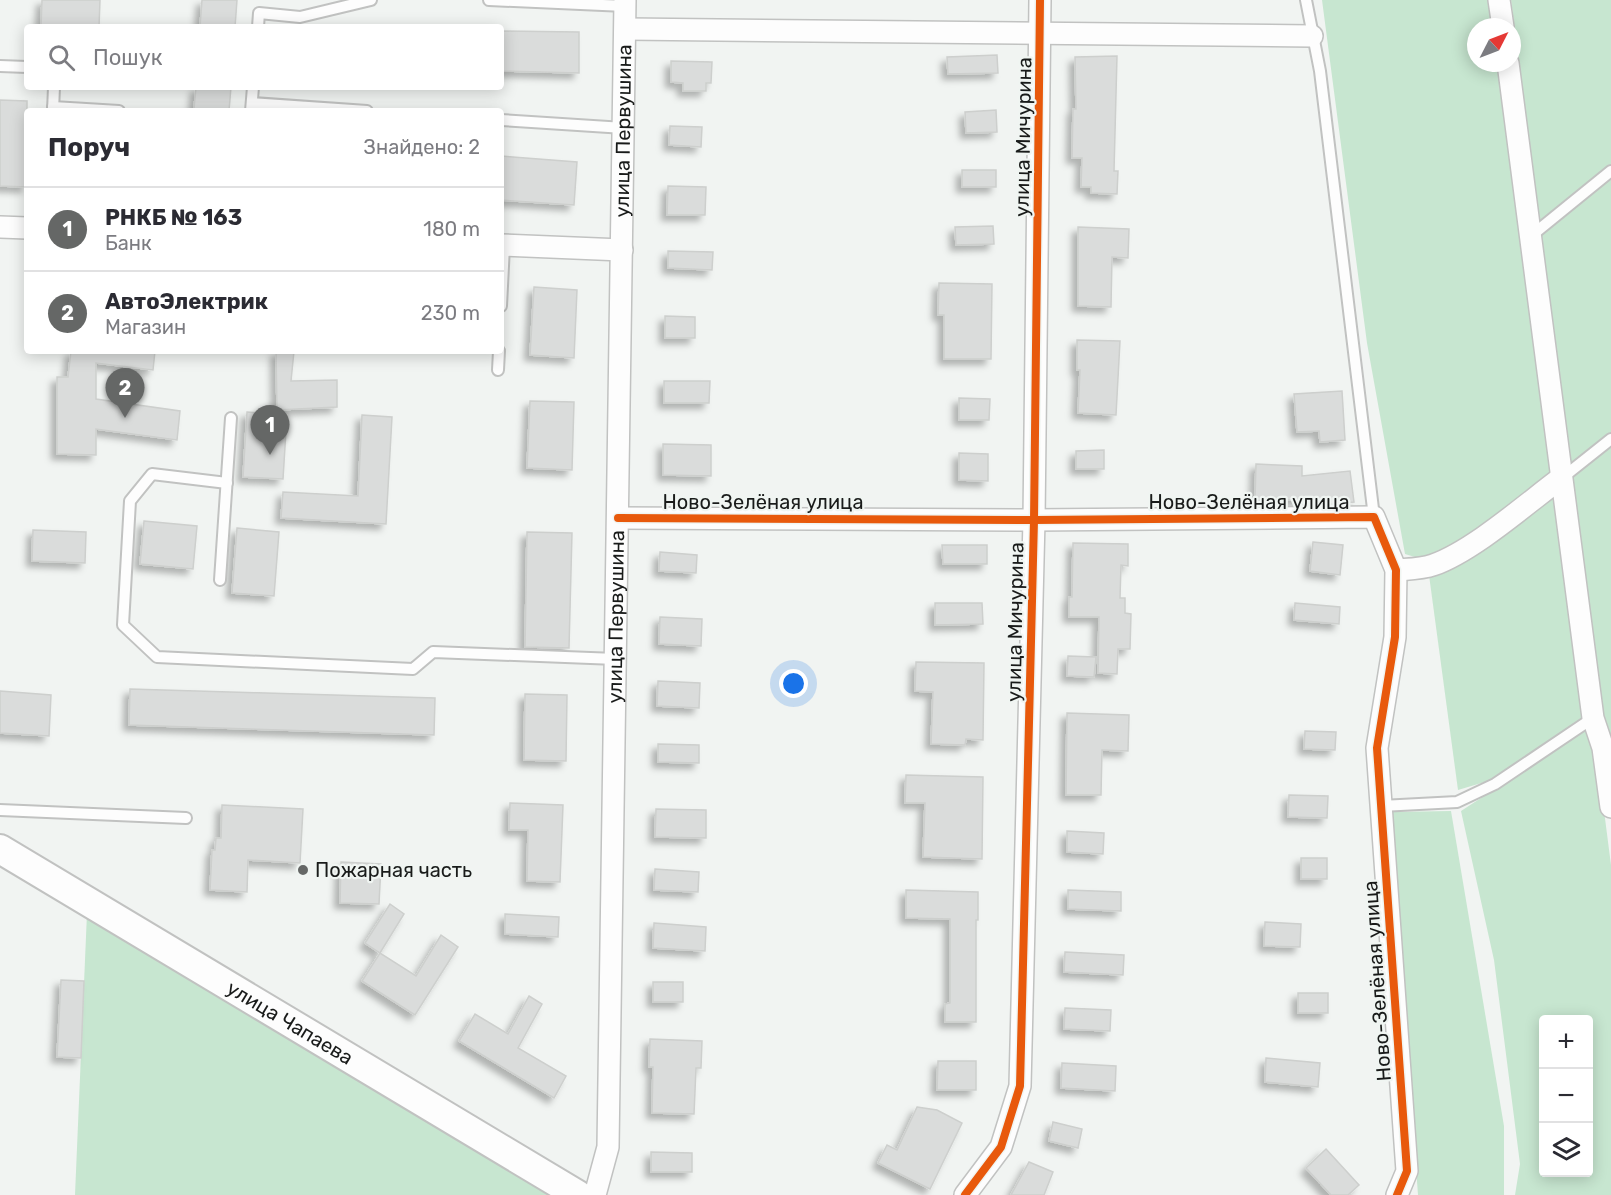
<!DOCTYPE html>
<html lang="uk">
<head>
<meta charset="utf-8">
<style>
	:root { --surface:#fff; --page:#f2f2f3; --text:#2b2b33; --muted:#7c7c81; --line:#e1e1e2; --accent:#656766 }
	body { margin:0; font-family:Rubik,sans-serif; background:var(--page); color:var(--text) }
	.controls { position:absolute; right:18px; bottom:18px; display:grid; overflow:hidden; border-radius:6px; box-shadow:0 3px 15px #0003 }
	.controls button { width:54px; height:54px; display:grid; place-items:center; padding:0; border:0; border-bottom:2px solid var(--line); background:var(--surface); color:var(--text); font:30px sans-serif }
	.compass { position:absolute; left:1467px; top:18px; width:54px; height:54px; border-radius:50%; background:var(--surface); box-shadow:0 3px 15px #0003; rotate:48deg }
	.you { position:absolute; left:794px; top:684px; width:21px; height:21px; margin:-15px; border:4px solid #fff; border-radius:50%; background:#1a73e8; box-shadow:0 0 0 9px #1a73e833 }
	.badge { display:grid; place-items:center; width:39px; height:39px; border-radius:50%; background:var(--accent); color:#fff; font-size:20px; font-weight:700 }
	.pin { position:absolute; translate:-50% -50px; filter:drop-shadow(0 2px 3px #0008) }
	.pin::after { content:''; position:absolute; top:32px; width:21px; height:18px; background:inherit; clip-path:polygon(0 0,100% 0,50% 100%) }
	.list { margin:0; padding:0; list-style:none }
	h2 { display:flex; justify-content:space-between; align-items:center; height:78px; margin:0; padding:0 24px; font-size:26px }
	h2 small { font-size:20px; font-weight:400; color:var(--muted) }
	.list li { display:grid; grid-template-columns:39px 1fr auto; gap:18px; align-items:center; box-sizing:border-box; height:84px; padding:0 24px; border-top:2px solid var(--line) }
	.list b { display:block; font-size:22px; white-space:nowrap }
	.list p { margin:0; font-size:20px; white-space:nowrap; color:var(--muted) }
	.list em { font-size:20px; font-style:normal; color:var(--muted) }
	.icon { flex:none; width:33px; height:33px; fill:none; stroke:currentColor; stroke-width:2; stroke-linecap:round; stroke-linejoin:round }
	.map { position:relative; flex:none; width:1611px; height:1195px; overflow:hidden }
	.search { position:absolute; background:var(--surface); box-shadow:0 3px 15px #0003; left:24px; top:24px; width:480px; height:66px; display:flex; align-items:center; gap:15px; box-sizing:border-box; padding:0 21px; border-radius:6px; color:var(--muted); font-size:22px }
	.panel { position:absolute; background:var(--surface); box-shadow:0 3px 15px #0003; left:24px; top:108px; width:480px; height:246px; border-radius:6px }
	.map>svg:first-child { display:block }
</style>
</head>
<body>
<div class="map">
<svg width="1611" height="1195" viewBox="0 0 1611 1195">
	<defs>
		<filter id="shadow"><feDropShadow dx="-5.5" dy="5.5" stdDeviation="3" flood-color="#0004"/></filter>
	</defs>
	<rect width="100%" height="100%" fill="#f1f4f2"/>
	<g fill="#c7e6d0" fill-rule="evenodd">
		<polygon points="1322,0 1491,0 1494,27 1476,27 1476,63 1499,63 1554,476 1480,534 1428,561 1405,554 1367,343"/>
		<polygon points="1511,0 1611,0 1611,772"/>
		<polygon points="1557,495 1590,714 1488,781 1458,790 1429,575 1546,497"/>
		<path d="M 1593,725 L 1611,865 L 1611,1195 L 1515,1195 L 1520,1164 L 1494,960 L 1461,811 ZM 1544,1020 L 1588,1020 L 1588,1172 L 1544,1172 Z"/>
		<polygon points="1451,811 1504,1126 1504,1195 1418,1195 1391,812"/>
		<polygon points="87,913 549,1195 75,1195"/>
	</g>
	<g fill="#dadcdb" stroke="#cdcfcd" stroke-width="1.5" filter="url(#shadow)">
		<polygon points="42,0 100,0 99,27 41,27"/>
		<polygon points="202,0 237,0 235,27 200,27"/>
		<polygon points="501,31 579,32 579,73 501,71"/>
		<polygon points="997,55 998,73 948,74 947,57"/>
		<polygon points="1117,56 1114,171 1118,171 1117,194 1091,193 1091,187 1081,187 1082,158 1072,158 1073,109 1076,109 1075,57"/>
		<polygon points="671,61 712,62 711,83 706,83 706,91 683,91 683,83 671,82"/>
		<polygon points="196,87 231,87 229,111 194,109"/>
		<polygon points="0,100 27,101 27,187 0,186"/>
		<polygon points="996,110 997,132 966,133 965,112"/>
		<polygon points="670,126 702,127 701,147 669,145"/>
		<polygon points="501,156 577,162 574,205 501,200"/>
		<rect x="962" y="170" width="34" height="17"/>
		<polygon points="668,186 706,187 705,215 667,215"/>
		<polygon points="993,226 994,244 956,245 955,227"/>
		<polygon points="1078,227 1129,229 1128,258 1112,257 1111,307 1078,306"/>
		<polygon points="668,251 713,252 712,270 668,268"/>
		<polygon points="939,283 992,284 991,359 944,359 944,315 938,315"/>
		<polygon points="534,287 577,290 574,358 530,355"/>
		<polygon points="665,316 695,317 695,338 665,338"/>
		<polygon points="1077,340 1120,341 1116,415 1078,413 1080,370 1077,370"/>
		<polygon points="71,351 155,351 153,370 96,363 96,399 180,411 177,440 96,429 96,455 57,454 57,377 68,377"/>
		<polygon points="276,351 294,351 291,381 337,380 337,407 277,410"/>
		<polygon points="664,381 710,381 709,403 664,403"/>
		<polygon points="1342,391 1345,440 1320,442 1319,431 1297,432 1294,394"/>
		<polygon points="959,398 990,399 989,420 959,420"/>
		<polygon points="530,401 574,402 572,470 527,468"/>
		<polygon points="247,412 287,415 283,479 243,477"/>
		<polygon points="362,415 392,417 386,524 281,518 283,492 358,496"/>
		<polygon points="663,444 711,445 711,476 663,475"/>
		<polygon points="1104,450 1104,469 1076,469 1076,451"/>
		<polygon points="959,453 988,454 988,481 959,480"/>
		<polygon points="1256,464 1302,466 1302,476 1350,471 1354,502 1318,505 1317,501 1255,499"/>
		<polygon points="144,521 197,526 193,569 140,564"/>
		<polygon points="237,528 279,532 274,596 232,593"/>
		<polygon points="33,530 86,532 85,563 32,561"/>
		<polygon points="527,532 572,533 569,648 525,647"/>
		<polygon points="1313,542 1343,545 1340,575 1310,571"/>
		<polygon points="1073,543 1128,544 1128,566 1121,565 1120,598 1125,598 1125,613 1131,614 1130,649 1118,649 1117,674 1098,673 1099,617 1069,617 1069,597 1072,597"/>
		<polygon points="942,545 987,545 987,564 943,564"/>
		<polygon points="660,552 697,555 696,573 659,571"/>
		<polygon points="935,603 982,603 983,624 935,625"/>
		<polygon points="1295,603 1340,607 1339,624 1294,620"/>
		<polygon points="660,617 702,619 701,646 659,644"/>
		<polygon points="1068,656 1096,657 1094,677 1067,676"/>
		<polygon points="916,662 984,663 983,740 966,739 965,745 931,744 933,692 915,691"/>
		<polygon points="658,681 700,683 699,708 657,706"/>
		<polygon points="130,689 435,698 434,735 129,725"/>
		<polygon points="0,691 51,695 49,736 0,733"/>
		<polygon points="525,694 567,695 566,761 524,760"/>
		<polygon points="1067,713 1129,715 1128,751 1102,750 1101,795 1066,795"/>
		<polygon points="1305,731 1336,732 1335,750 1304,749"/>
		<polygon points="658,744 699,745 699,763 658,762"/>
		<polygon points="906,775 983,777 982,859 923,857 925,803 905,803"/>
		<polygon points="1289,795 1328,796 1327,818 1288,817"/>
		<polygon points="510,803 563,805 560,882 527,881 528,830 509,830"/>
		<polygon points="222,805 303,809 300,863 248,860 247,892 210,890 212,850 215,850 216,838 221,838"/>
		<polygon points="656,809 706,810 706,838 655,837"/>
		<polygon points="1067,831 1104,833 1103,854 1067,852"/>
		<rect x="1301" y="858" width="26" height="21"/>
		<polygon points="341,862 381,864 379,904 340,903"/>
		<polygon points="655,869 699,872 698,892 654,890"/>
		<polygon points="906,890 978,892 978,920 976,920 976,1022 945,1022 945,1004 950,1003 950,919 906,918"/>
		<polygon points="1068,890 1121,892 1121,911 1068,909"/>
		<polygon points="390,904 404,914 380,953 365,943"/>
		<polygon points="505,914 559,917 558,937 505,934"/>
		<polygon points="1265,922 1301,924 1300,947 1264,946"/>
		<polygon points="654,923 706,927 705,951 653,948"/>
		<polygon points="441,935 458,947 415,1015 362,981 380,953 416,976"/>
		<polygon points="1065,952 1124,955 1123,975 1064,972"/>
		<polygon points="61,980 84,981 81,1058 57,1057"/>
		<rect x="653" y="982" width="30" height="20"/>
		<rect x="1298" y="993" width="30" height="20"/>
		<polygon points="529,996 542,1004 518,1048 566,1076 554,1098 459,1041 475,1014 508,1034"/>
		<polygon points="1065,1008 1111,1010 1110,1031 1064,1029"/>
		<polygon points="650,1039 702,1041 701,1068 696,1068 694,1114 652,1113 653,1067 649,1067"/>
		<polygon points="1266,1058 1320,1063 1318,1087 1265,1082"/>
		<polygon points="938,1061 976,1061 976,1090 937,1090"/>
		<polygon points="1062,1063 1116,1066 1115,1091 1061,1088"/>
		<polygon points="917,1107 937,1110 962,1123 930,1189 878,1163 887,1145 897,1150"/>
		<polygon points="1053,1122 1082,1129 1078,1148 1049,1141"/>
		<polygon points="1326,1149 1359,1185 1348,1195 1331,1195 1306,1168"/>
		<polygon points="651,1152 692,1153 692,1172 651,1172"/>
		<polygon points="1029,1162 1053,1172 1044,1195 1011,1195"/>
	</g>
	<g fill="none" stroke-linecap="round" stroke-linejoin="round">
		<defs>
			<g id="service">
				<polyline points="489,0 625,6"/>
				<polyline points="1306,0 1320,71 1374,517"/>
				<polyline points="258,27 259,13 300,17 371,0"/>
				<polyline points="0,66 27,67"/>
				<polyline points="252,103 367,111"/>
				<polyline points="53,107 119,111"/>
				<polyline points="53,111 54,87"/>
				<polyline points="251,111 253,87"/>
				<polyline points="501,120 624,128"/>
				<polyline points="1531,236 1611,171"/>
				<polyline points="501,306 504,246"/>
				<polyline points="498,370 499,351"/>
				<polyline points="1562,478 1611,439"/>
				<polyline points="227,483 152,474 130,501 123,625 157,657 413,669 433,652 616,659"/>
				<polyline points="220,580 231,418"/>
				<polyline points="1381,806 1457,802 1495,784 1593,718"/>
				<polyline points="0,810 186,818"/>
			</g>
			<g id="minor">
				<polyline points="1499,0 1503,27"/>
				<polyline points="626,29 1312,36"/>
				<polyline points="1508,63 1593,718 1603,748 1611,807"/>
				<polyline points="0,227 27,228"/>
				<polyline points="501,245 622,250"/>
				<polyline points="618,518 1034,520 1374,517 1396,570 1395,637 1377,748 1407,1171 1397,1195"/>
				<path d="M 1396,570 C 1408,569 1422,569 1433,565 C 1473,551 1526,504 1561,478"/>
				<path id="s1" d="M 595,1195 L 608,1147 L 625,0"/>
				<polyline points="965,1195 1001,1147 1020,1086 1034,520 1040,0"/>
			</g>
			<g id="secondary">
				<path id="s2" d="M 0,849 L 578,1195"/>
			</g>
		</defs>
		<use href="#service" stroke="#c1c2c1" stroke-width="14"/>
		<use href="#minor" stroke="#c1c2c1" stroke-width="24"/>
		<use href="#secondary" stroke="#c1c2c1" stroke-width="32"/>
		<use href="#service" stroke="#fdfdfd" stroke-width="10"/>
		<use href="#minor" stroke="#fdfdfd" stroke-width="21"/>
		<use href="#secondary" stroke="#fdfdfd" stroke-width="28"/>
		<defs>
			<g id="cycleway">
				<polyline points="618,518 1034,520 1374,517 1396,570 1395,637 1377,748 1407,1171 1397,1195"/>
				<polyline points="965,1195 1001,1147 1020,1086 1034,520 1040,0"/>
			</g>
		</defs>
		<use href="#cycleway" stroke="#f0f5f2" stroke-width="11"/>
		<use href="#cycleway" stroke="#e8590c" stroke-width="8"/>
	</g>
	<circle fill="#656766" stroke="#f0f5f2" stroke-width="2" cx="303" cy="870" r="6"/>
	<g text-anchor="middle" stroke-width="4.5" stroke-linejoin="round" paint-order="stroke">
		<g font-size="20" fill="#191b1a" stroke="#f0f5f2">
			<text dy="7" stroke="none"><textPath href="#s1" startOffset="1066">улица Первушина</textPath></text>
			<text transform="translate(1023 137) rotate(-89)" y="7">улица Мичурина</text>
			<text x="763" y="509">Ново-Зелёная улица</text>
			<text x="1249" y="509">Ново-Зелёная улица</text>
			<text dy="7" stroke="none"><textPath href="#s1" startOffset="580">улица Первушина</textPath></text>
			<text transform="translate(1015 622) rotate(-89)" y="7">улица Мичурина</text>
			<text transform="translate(1377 981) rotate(-94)" y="7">Ново-Зелёная улица</text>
			<text dy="7" stroke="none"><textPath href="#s2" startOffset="338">улица Чапаева</textPath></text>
		</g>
		<g font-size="20" fill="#191b1a" stroke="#f0f5f2" text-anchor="start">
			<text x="315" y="877">Пожарная часть</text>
		</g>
	</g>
</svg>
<div class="controls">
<button>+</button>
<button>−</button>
<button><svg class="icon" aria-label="layers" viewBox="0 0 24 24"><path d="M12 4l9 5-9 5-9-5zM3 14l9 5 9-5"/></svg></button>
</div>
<svg class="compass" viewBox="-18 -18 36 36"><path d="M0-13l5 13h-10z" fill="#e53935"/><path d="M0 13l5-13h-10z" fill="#7c7c81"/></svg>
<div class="you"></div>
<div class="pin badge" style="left:270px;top:455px">1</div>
<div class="pin badge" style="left:125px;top:418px">2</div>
<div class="search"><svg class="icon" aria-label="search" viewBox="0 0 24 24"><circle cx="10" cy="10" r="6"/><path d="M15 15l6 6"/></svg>Пошук</div>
<section class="panel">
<h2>Поруч<small>Знайдено: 2</small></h2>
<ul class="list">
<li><span class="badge">1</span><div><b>РНКБ № 163</b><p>Банк</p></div><em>180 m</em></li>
<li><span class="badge">2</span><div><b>АвтоЭлектрик</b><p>Магазин</p></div><em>230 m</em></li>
</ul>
</section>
</div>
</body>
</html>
